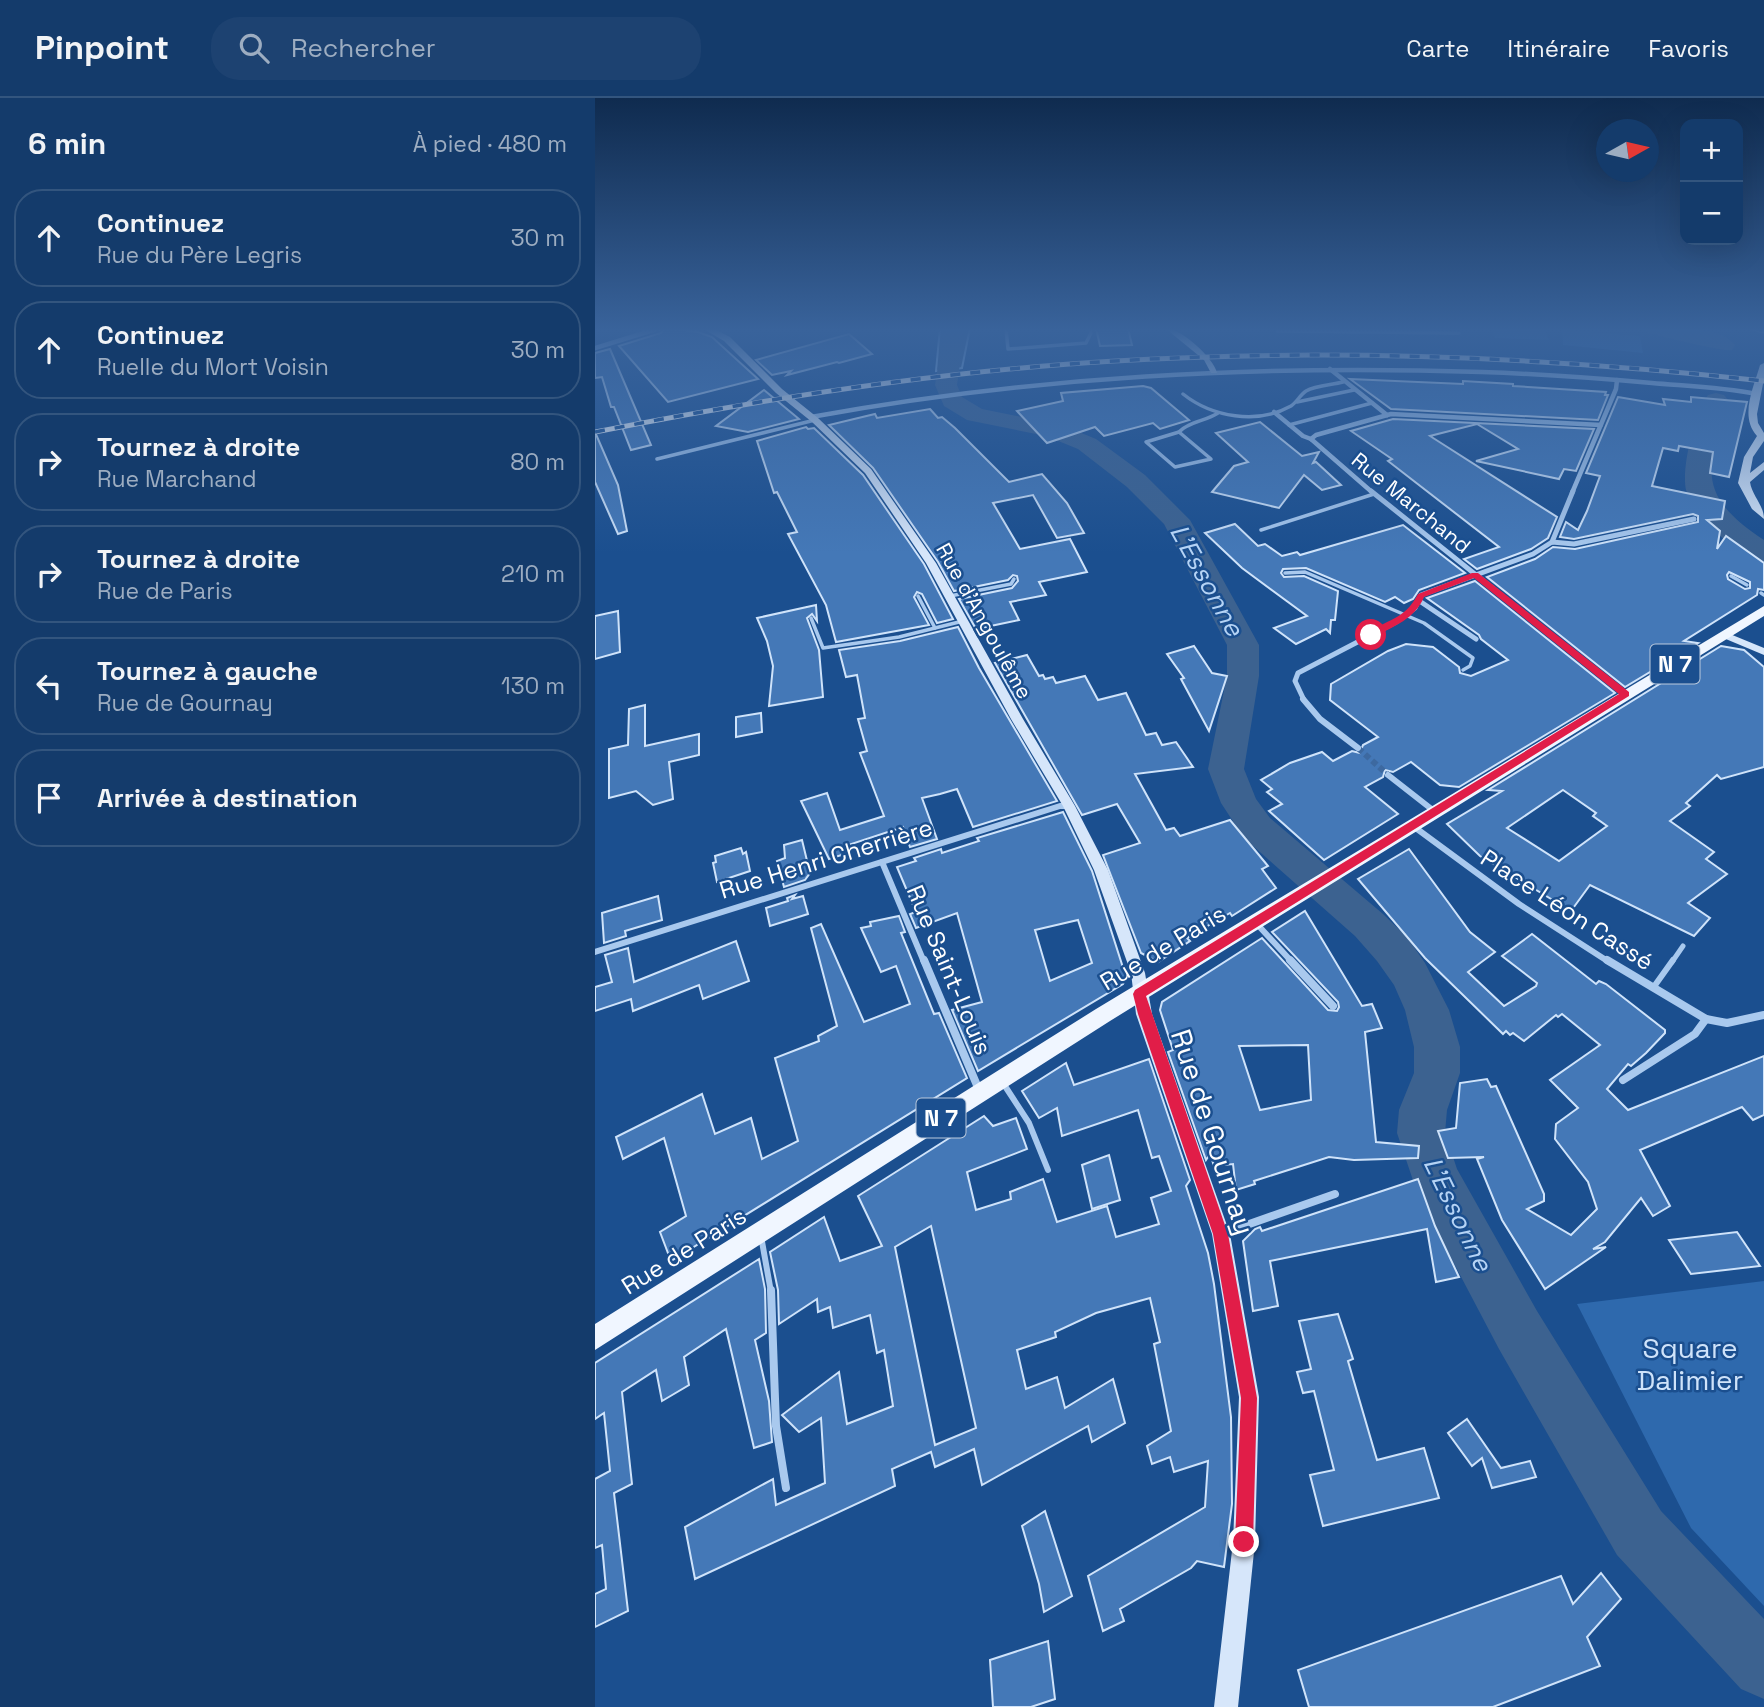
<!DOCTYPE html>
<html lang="fr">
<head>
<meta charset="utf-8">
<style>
	:root { --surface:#143b6b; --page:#1d4271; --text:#f1f3f6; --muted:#9dadc1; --line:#33557e }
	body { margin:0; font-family:"Space Grotesk",sans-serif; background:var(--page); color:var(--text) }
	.controls { position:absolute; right:21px; top:21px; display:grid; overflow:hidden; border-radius:14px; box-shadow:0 7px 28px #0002 }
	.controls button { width:63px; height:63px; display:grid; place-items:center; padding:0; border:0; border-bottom:2px solid var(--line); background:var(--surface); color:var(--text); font:35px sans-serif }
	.compass { position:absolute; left:1001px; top:21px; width:63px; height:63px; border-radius:50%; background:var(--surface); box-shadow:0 7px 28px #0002; rotate:82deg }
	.stop { position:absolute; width:21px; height:21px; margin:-16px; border:5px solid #e11d48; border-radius:50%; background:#fff }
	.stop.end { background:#e11d48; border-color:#fff; box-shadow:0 2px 7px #0008 }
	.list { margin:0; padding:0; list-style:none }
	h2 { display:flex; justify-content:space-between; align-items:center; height:91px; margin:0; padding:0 28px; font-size:30px }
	h2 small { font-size:23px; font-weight:400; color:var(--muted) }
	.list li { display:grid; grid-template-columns:46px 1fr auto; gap:21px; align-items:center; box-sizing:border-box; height:98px; margin:0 14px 14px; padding:0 14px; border:2px solid var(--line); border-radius:28px }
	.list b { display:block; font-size:26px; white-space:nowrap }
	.list p { margin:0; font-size:23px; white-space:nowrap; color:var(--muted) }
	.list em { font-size:23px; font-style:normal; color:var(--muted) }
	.icon { flex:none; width:38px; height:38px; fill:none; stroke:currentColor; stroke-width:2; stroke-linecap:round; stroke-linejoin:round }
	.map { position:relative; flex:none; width:1169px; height:1609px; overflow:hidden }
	header { display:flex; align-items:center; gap:42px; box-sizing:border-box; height:98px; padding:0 35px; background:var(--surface); border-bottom:2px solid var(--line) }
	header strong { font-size:33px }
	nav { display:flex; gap:38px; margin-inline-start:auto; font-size:24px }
	.search { width:490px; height:63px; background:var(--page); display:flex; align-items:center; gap:18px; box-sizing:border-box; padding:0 24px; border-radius:28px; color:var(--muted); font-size:26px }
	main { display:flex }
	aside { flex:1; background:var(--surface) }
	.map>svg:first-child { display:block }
</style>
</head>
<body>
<header>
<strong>Pinpoint</strong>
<div class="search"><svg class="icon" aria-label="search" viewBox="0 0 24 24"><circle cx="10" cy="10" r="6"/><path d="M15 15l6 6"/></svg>Rechercher</div>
<nav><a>Carte</a><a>Itinéraire</a><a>Favoris</a></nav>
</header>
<main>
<aside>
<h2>6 min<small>À pied · 480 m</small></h2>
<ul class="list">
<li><svg class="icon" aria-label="ahead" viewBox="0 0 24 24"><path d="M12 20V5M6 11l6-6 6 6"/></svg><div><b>Continuez</b><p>Rue du Père Legris</p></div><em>30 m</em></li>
<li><svg class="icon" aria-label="ahead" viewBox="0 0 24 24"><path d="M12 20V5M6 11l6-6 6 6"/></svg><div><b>Continuez</b><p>Ruelle du Mort Voisin</p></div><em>30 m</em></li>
<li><svg class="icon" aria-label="right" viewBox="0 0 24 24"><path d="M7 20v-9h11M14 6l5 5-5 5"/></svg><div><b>Tournez à droite</b><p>Rue Marchand</p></div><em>80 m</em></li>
<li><svg class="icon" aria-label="right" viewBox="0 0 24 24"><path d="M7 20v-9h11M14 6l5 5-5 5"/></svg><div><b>Tournez à droite</b><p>Rue de Paris</p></div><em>210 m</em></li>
<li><svg class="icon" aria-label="left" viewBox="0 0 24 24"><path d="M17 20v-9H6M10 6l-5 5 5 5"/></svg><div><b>Tournez à gauche</b><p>Rue de Gournay</p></div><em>130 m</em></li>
<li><svg class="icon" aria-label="arrive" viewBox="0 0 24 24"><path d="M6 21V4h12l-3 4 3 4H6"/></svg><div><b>Arrivée à destination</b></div></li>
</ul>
</aside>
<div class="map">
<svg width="1169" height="1609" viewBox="0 0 1169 1609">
	<rect width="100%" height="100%" fill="#1b4f8f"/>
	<g fill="#2e69ad">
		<polygon points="896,230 949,230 954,242 900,240"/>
		<polygon points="967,232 1045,238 1048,255 968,247"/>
		<polygon points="1169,1183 1169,1508 1096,1430 982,1206"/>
	</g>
	<polygon fill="#3c6290" stroke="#9cc4f0" stroke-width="2" points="345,230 375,230 367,270 341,273"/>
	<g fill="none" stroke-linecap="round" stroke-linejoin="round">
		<g fill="#3c6290" fill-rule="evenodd">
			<polygon points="349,230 370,230 362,287 367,299 387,311 467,327 501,341 550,377 595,422 664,547 664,578 649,671 661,701 675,720 788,816 812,839 830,865 854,912 865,949 865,975 852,1012 850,1035 862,1071 942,1213 1066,1413 1169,1521 1169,1601 1146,1591 1022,1457 904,1251 823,1097 802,1035 804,1012 819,975 819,949 810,912 799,887 782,863 760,838 649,740 626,705 613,671 632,578 632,547 569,426 532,389 483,351 451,338 372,322 349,308 340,287"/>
			<path d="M 1048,230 C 1070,230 1125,227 1140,247 L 1137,252 C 1128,254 1065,238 1051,234 Z"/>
			<path d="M 1121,295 L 1129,297 L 1133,302 C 1111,373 1101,397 1169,442 L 1169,464 C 1142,457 1098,420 1091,392 C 1086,369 1100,316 1113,297 Z"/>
		</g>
	</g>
	<g fill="#4478b7" stroke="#cfe3fa" stroke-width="2" fill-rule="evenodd">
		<polygon points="70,230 103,234 117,239 163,281 73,304 24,248 66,235"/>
		<polygon points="501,230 533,230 537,247 505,248"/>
		<polygon points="254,236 277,256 244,265 242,264 192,277 196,273 177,277 161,262"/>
		<polygon points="15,251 56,347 36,352 19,309 16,309 7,279 0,280 0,255"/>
		<polygon points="755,281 868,286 868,283 918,286 918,288 1011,294 1010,297 1013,297 1003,322 796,311"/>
		<polygon points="548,288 556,290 594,322 565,331 558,325 509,338 500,329 452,345 422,313 468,303 466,295"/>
		<polygon points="169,292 204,321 153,334 121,328"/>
		<path d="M 1023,299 L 1070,307 L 1068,301 L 1096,304 L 1096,299 L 1152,304 L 1134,379 L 1115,375 L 1118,354 L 1084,348 L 1083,353 L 1068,350 L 1057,388 L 1130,403 L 1127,421 L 1112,422 L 1125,433 L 1122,451 L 1131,438 L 1169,465 L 1169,492 L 1163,491 L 1162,497 L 1089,543 L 1103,545 L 1030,589 L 892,479 L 940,461 L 958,449 L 980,451 L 1103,424 L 1103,418 L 1098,416 L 979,441 L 965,439 L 971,424 L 983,432 L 992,413 L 1005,378 L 991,375 ZM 1134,474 L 1155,484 L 1155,490 L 1150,491 L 1133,481 L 1132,477 Z"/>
		<polygon points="335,311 343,320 347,319 360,330 414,384 447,376 472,405 489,435 462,440 438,397 398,405 425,451 475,441 492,474 444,484 451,497 415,504 424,522 381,531 364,501 417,490 423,483 422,478 418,477 413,482 359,493 343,464 278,370 234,327 280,316 282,320"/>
		<polygon points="798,321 999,331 981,373 969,371 964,381 881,363 923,351 882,326 835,338 962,419 953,440 936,451 882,471 869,461 904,449 793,363 797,361 756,333"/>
		<polygon points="665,324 707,358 724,354 718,365 721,364 746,387 727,392 709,377 684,410 617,394 639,368 653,364 621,335"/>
		<polygon points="211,329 213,331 219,330 268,377 329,466 358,521 342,525 327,496 322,494 319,499 334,527 241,544 231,507 193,436 202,434 182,394 179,395 162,343"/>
		<polygon points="0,334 23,387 32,433 23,436 0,384"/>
		<polygon points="640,426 663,448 670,446 687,458 702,454 705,457 808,427 870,475 824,492 818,501 809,505 800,499 790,504 711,470 688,471 686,475 689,479 709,478 743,493 740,522 736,522 735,535 731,531 701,546 679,530 712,518 647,470 610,435"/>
		<polygon points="880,483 1020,595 864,689 845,687 816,664 798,674 790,672 788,679 770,689 803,716 729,762 674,713 687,706 672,694 677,691 666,682 695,665 727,654 738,663 757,653 765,655 768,647 783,639 735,602 736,586 793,553 811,546 838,549 864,569 865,575 876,578 913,562 886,541 884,537 832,500"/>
		<polygon points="221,507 222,523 217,516 212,520 224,552 228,599 174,608 178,568 172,543 162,520"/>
		<polygon points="23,513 25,554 0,561 0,518"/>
		<polygon points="363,529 384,570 462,703 378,729 362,691 345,696 327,700 342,741 315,749 308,729 250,748 253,755 234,761 206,703 232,695 245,732 289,718 265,655 272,653 263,621 270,620 262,577 251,579 244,552 305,543"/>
		<polygon points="599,548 617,575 632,578 614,633 586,581 589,580 572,556"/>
		<path d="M 1126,548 L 1149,552 L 1169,569 L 1169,669 L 1126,681 L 1122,677 L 1091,705 L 1095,708 L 1075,723 L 1119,754 L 1111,761 L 1132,776 L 1093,805 L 1115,820 L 1099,838 L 995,787 L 976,813 L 885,758 L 852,726 L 907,693 L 893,692 ZM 968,692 L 1001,715 L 998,718 L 1012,728 L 964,763 L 912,730 Z"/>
		<polygon points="432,557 444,578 448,577 450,581 458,579 461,585 490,578 503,602 531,595 551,637 561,635 567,647 581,644 598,669 540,676 571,732 579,730 585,738 635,722 673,768 667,771 681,790 637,818 635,815 592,840 595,843 563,864 546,855 508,757 545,745 522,706 487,717 400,565"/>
		<polygon points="50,607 50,648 104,636 104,657 74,664 78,701 58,707 41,693 14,700 14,651 33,647 34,611"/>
		<polygon points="166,615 167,634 141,639 141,619"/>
		<path d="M 468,714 L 497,773 L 531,879 L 528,886 L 383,973 L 357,912 L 387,904 L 362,815 L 321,830 L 315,816 L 321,814 L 302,769 L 321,763 L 319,760 L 346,751 L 347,755 L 384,743 L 382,740 ZM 483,822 L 497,865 L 455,883 L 440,832 Z"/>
		<polygon points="207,742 215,775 210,782 189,789 182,763 190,760 189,747"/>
		<polygon points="146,750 148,756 151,754 155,773 122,784 118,765 121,764 120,758"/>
		<polygon points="814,751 875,834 900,854 873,874 909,908 941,888 942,885 907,858 937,836 1001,886 1004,883 1011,886 1070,932 1070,935 1051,955 1036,968 1033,966 1012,991 1033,1012 1169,958 1169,1017 1158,1022 1147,1009 1045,1052 1075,1108 1058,1118 1046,1100 1010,1144 998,1151 1011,1149 950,1191 907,1122 882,1061 889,1059 853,1060 843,1033 861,1030 865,985 892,981 896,989 901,988 949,1096 949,1103 932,1111 976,1137 1002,1111 993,1084 960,1041 961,1026 983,1010 955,982 1005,947 967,916 963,919 961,917 929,943 918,935 915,937 911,933 908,936 830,860 763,781"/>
		<polygon points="200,797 197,801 208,798 213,816 175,828 171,810 193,803 192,800"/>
		<polygon points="63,798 67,822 30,833 31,838 9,845 7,815"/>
		<path d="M 710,813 L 767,908 L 777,906 L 787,930 L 770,934 L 781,1044 L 824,1048 L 823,1060 L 759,1062 L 734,1059 L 659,1083 L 660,1086 L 641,1092 L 638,1066 L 619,1068 L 615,1056 L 611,1062 L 573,954 L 578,952 L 565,912 L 567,904 L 667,840 L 733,912 L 742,913 L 744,909 L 743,904 L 677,834 ZM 713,947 L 716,1002 L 665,1012 L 644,948 Z"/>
		<polygon points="304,818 310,834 306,835 339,916 344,915 372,980 76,1163 65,1134 91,1118 69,1040 28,1061 21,1039 107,996 120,1036 156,1020 167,1061 203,1043 180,960 224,943 223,938 242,928 216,830 226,826 269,924 315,906 301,868 286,874 266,830 276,828 275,824"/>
		<polygon points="141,843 154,883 108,901 104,887 38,913 36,901 0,913 0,889 17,884 10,857 33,850 39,884"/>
		<path d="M 554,961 L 595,1082 L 591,1088 L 613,1155 L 619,1186 L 636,1319 L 637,1406 L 629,1469 L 602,1463 L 596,1470 L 525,1511 L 529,1523 L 508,1533 L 493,1478 L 610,1409 L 613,1363 L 579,1374 L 575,1359 L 557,1366 L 552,1348 L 576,1333 L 559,1246 L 565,1244 L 555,1200 L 501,1215 L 460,1234 L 461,1239 L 422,1252 L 431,1291 L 462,1279 L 470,1310 L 518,1281 L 530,1325 L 497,1344 L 493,1328 L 387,1387 L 379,1351 L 340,1369 L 336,1354 L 297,1371 L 300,1388 L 100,1481 L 90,1429 L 178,1381 L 181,1407 L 230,1385 L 226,1320 L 204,1334 L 187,1317 L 244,1274 L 252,1326 L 298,1308 L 289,1252 L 282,1255 L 275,1217 L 238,1230 L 235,1209 L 223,1214 L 222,1201 L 184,1226 L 183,1192 L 175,1154 L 229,1119 L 245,1163 L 287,1148 L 263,1098 L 389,1018 L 398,1028 L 421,1020 L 432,1051 L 372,1074 L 381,1112 L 416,1101 L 415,1094 L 448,1081 L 462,1124 L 512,1108 L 521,1139 L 564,1126 L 556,1100 L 576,1093 L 564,1058 L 557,1060 L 543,1012 L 467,1038 L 462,1010 L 444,1020 L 427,993 L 471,965 L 479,987 ZM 336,1128 L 381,1330 L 340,1347 L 300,1149 Z"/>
		<polygon points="514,1057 525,1102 497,1111 487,1067"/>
		<polygon points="823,1081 840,1128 864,1179 841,1184 832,1131 675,1163 683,1208 658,1213 648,1143 660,1131 665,1129 667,1133"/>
		<polygon points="1142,1134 1165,1168 1096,1176 1074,1142"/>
		<polygon points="164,1161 170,1191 171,1235 160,1242 174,1303 177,1344 159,1350 131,1231 89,1259 94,1287 67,1303 61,1272 27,1294 37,1386 19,1395 33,1513 0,1529 0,1496 11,1491 7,1447 0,1450 0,1381 15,1373 9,1315 0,1321 0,1265"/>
		<polygon points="743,1216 758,1261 753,1263 782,1362 829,1350 844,1400 728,1428 715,1377 739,1372 719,1293 708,1295 702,1274 716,1271 704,1223"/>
		<polygon points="872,1321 906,1370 935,1363 941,1379 897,1390 887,1360 877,1368 853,1335"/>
		<polygon points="450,1413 477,1498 449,1514 444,1486 427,1428"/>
		<polygon points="1006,1475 1026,1501 992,1539 1005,1568 898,1609 714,1609 703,1572 966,1478 978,1506"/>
		<polygon points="453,1543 460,1601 436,1609 398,1609 395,1562"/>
	</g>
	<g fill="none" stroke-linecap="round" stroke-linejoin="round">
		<polyline stroke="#3d69a0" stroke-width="6" stroke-dasharray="6 3.5" stroke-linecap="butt" points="763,650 793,677"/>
		<g stroke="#a9c9ee" stroke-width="3.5">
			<polyline points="411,230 413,251 491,245 496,235 495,230"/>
			<polyline points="682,233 864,235"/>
			<path d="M 588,296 C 617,319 662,327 696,308 C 702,304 705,297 711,293 C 721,287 737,287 748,284"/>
			<polyline points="702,304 759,292"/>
			<polyline points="694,327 777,305"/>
			<polygon points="584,334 616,361 580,369 551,344"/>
			<path d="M 584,334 C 593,324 611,323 623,315"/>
			<polyline points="62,361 220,322"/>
			<polyline points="666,432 779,396"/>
			<polyline points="690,475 710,474 829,525 878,560 875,568 868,572"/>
			<polyline points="1136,478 1152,487"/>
			<polyline points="1166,495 1169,497"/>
			<polyline points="323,498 340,530 368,523"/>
			<polyline points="355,498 416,486 419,481"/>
			<polyline points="216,520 228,550 304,539 340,530"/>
		</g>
		<polyline stroke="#a9c9ee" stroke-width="5" points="1077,864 1088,848"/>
		<g stroke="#a9c9ee" stroke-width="6">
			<polyline points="1058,890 1078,862"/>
			<polyline points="408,985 434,1025 453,1072"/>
			<polyline points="166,1138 176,1194"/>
		</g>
		<polyline stroke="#a9c9ee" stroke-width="8" points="176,1192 181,1328 191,1390"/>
		<g stroke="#a9c9ee" stroke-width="4.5">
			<polyline points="0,250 65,230"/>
			<polyline points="735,271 792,317"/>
			<polyline points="679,314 708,338 716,341 778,395"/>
			<path d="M 216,319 C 440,278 660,267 887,274 C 944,276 1000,280 1057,285 C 1092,288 1127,289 1162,296"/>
			<polyline points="716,341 721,337 796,316 1006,327"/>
			<polyline points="977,395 1021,291 1022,282"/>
		</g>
		<g stroke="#a9c9ee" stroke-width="5">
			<polyline points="776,393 1030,596"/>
			<polyline points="957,444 978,393"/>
			<polyline points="823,502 881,541"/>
			<polyline points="709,602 700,583 703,575 801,524 820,510 826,497 938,456 957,444 979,446 1099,421"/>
		</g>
		<g stroke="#a9c9ee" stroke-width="6">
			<polyline points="708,601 725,621 763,650"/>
			<polyline points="793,677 839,713"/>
			<polyline points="818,728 924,806 1014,864"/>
			<polyline points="287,764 329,864"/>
			<polyline points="661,825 697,864"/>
			<polyline points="0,854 465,708 474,708"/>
		</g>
		<g stroke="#a9c9ee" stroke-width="8">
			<polyline points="329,862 384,992"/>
			<polyline points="695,862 738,908"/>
			<polyline points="1012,862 1111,921 1132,925 1169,917"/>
			<polyline points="1028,982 1100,936 1111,921"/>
			<polyline points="626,1136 740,1096"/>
		</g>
		<g fill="#d6e6fa" fill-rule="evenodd">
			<polygon points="107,230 117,230 135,239 187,291 223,320 276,371 341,465 428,621 480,708 513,772 550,875 557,916 635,1136 664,1299 660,1444 643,1609 619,1609 638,1444 644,1299 617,1136 541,916 536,875 499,772 468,708 416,621 331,465 270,375 217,324 181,295 129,243"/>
			<path d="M 570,230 C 586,230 619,260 622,275 L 616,275 L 609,262 Z"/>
			<path d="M 1169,265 L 1169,281 L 1162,316 L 1163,325 L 1169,335 L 1169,343 L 1158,359 L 1155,375 L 1169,364 L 1169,372 L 1155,384 C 1157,398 1169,407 1169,421 L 1157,411 L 1143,385 L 1149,359 L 1162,338 C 1144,318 1159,289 1165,267 Z"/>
			<polygon points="1130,534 1169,550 1169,557 1126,539 1126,535"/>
		</g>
		<polygon fill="#f0f6ff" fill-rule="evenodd" points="1169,508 1169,518 515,923 0,1252 0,1226 501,911"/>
		<defs>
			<g id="rail">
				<polyline points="1158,230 1169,233"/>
				<path d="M 0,334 C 172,300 345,273 520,263 C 737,250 953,259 1169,283"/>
			</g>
		</defs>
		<use href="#rail" stroke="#fff" stroke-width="5"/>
		<use href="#rail" stroke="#1b4f8f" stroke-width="3.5" stroke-dasharray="10" stroke-linecap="butt"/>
	</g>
	<linearGradient id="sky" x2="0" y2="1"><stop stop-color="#0f2b4f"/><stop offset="0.51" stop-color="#39639b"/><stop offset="1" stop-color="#39639b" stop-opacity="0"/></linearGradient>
	<rect width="1169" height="455" fill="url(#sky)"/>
	<path fill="#e11d48" d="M 877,475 L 883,475 L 1034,594 L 1034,598 L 551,898 L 633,1136 L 662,1300 L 658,1444 L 655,1450 L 649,1452 L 643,1450 L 640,1444 L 646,1300 L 618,1136 L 543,916 L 538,896 L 540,892 L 1024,596 L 879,480 L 829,499 C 820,521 799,528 779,539 L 771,537 C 793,519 808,524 823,496 Z"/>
	<g text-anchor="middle" stroke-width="5" stroke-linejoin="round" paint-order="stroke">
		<g font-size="21" fill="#fff" stroke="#1b4f8f">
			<text transform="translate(816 405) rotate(39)" y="7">Rue Marchand</text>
			<text transform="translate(389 523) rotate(61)" y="7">Rue d'Angoulême</text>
		</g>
		<g fill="#1b4f8f" stroke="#bbcadd" stroke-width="2">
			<rect x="1055.5" y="546.5" width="49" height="39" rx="5"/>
			<rect x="321.5" y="1000.5" width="49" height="39" rx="5"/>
		</g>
		<g font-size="23" font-weight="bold" fill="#fff">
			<text x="1080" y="574">N 7</text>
			<text x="346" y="1028">N 7</text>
		</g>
		<g font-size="24" fill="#fff" stroke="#1b4f8f">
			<text transform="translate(231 761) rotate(-17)" y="8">Rue Henri Cherrière</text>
			<text transform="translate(972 812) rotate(33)" y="8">Place Léon Cassé</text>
			<text transform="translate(568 850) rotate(-31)" y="8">Rue de Paris</text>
			<text transform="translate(354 872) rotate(67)" y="8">Rue Saint-Louis</text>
			<text transform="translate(89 1153) rotate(-32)" y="8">Rue de Paris</text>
		</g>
		<g font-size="26" font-style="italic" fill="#b5d3f5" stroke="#1b4f8f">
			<text transform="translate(612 482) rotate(61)" y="9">L'Essonne</text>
			<text transform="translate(863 1116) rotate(64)" y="9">L'Essonne</text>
		</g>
		<g font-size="28" fill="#fff" stroke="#1b4f8f">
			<text transform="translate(618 1034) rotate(72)" y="10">Rue de Gournay</text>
		</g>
		<g font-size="28" fill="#cfe3fa" stroke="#1b4f8f">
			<text x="1095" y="1260">Square<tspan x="1095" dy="32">Dalimier</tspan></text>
		</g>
	</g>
</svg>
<div class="controls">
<button>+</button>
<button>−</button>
</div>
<svg class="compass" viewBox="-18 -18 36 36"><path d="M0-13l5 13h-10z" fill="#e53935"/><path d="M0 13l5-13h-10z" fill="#9dadc1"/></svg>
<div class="stop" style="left:776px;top:537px"></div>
<div class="stop end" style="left:649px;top:1444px"></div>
</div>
</main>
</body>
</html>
